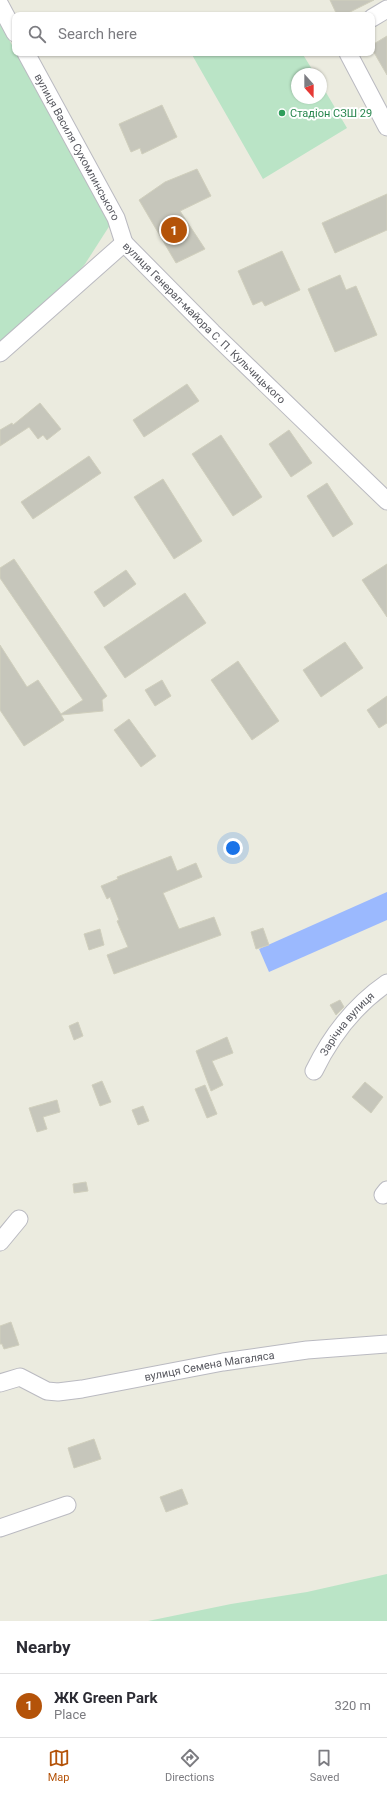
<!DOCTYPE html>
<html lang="en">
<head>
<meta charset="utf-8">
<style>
	:root { --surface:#fff; --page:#f7f7f7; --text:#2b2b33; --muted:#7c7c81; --line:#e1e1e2; --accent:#b45309 }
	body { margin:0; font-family:Roboto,sans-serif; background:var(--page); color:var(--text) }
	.compass { position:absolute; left:291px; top:68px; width:36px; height:36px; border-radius:50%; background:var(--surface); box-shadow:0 1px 3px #0004; rotate:159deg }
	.you { position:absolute; left:233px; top:848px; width:14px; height:14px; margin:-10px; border:3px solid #fff; border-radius:50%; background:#1a73e8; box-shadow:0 0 0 6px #1a73e833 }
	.badge { display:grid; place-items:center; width:26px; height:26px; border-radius:50%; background:var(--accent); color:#fff; font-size:13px; font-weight:700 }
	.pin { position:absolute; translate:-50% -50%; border:2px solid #fff; box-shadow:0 1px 4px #0006 }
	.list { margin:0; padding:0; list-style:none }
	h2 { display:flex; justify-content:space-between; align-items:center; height:52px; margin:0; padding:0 16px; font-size:17px }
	h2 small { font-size:13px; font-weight:400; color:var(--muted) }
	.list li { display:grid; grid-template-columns:26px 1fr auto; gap:12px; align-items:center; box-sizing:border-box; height:64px; padding:0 16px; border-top:1px solid var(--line) }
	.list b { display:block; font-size:15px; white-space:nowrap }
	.list p { margin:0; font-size:13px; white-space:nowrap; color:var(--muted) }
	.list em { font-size:13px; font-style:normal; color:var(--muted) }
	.icon { flex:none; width:22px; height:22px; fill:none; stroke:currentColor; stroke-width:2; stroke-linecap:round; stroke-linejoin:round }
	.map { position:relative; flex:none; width:387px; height:1621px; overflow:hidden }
	.search { position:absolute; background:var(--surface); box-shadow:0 1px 3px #0004; left:12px; right:12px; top:12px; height:44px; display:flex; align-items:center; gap:10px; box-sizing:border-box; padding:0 14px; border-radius:8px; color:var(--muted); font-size:15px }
	.sheet { height:116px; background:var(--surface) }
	nav { display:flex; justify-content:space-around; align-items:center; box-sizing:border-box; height:56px; border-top:1px solid var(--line); background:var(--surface); font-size:11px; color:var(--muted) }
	nav a { display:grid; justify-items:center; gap:2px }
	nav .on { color:var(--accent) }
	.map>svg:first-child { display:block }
</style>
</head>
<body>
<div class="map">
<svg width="387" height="1621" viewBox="0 0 387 1621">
	<rect width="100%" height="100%" fill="#ebebdf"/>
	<g fill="#bae4c6">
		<polygon points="0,23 110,225 85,264 52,302 0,343"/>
		<polygon points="191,53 302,53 315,74 297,74 297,98 321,98 321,84 347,128 263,179"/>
		<polygon points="387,1574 387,1621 148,1621 231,1604 307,1592"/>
	</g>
	<polygon fill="#9bb9fe" points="387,892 387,920 269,972 259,949"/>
	<g fill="#c6c6bb" stroke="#d0cfbd">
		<polygon points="330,0 374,0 344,15 337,15"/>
		<polygon points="387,36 387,75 372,49 372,45"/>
		<polygon points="162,105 177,137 142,154 140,148 131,152 119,124"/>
		<polygon points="197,169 211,196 180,211 205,249 176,263 139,200 165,182"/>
		<polygon points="387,194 387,230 335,253 322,223"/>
		<polygon points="282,251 300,290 265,306 262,301 253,305 238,271"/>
		<polygon points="340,275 346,290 356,286 377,335 335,352 308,289"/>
		<polygon points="187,384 199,401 144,437 133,420"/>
		<polygon points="40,403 61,429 47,440 43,435 38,439 29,427 0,446 0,430 12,423 13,425"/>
		<polygon points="289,430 312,463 291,477 269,444"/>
		<polygon points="221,435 262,497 233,516 192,454"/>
		<polygon points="89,456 101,473 33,519 21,502"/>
		<polygon points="163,479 202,541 174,559 134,497"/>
		<polygon points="327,483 353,524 333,537 307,496"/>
		<polygon points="14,559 107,696 102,700 103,711 61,715 64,720 24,746 0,710 0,645 27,687 38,680 61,714 83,700 0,578 0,568"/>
		<polygon points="387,564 387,617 362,580"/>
		<polygon points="126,570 136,584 104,607 94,592"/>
		<polygon points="185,593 206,623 125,678 104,647"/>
		<polygon points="345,642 363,668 321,697 303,670"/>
		<polygon points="238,661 279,721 252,740 211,680"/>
		<polygon points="162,680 171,696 155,706 145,690"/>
		<polygon points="387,696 387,723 379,728 367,710"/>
		<polygon points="129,719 156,756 141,767 114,730"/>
		<polygon points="171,856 177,871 196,863 202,877 163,893 179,929 214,917 221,935 114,974 107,955 128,947 117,921 119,920 110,897 107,899 101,886 118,879 117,877"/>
		<polygon points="263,928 269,945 256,949 251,932"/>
		<polygon points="100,929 104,945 89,950 84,934"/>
		<polygon points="340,1000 344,1007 336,1015 330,1005"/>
		<polygon points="78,1022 83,1036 74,1040 69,1026"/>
		<polygon points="227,1037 233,1053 212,1061 223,1085 211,1091 196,1051"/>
		<polygon points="102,1081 111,1102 100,1106 92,1085"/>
		<polygon points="365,1082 383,1097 371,1113 352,1097"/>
		<polygon points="205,1085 217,1114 207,1118 195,1089"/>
		<polygon points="57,1100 60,1112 43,1117 47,1129 37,1132 29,1108"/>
		<polygon points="143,1106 149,1121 138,1125 132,1110"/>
		<polygon points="86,1182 88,1191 74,1193 73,1184"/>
		<polygon points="11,1322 19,1345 4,1349 2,1344 0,1344 0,1326"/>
		<polygon points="94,1439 101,1459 74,1468 68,1448"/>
		<polygon points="182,1489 188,1504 166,1512 160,1497"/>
	</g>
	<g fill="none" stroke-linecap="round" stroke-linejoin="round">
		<defs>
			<g id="minor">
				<polyline points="0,5 15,33"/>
				<polyline points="372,18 387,9"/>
				<path id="s1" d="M 26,53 L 116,218 L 124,243"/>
				<polyline points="348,53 387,127"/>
				<path id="s2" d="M 0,353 L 124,243 L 212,332 L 387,501"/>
				<path id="s3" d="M 314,1071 C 331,1036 355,1005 387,983"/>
				<polyline points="383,1195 387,1190"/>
				<polyline points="0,1242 19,1219"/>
				<path id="s4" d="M 0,1383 L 20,1377 L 47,1391 L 58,1392 L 82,1389 L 223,1362 L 307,1350 L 387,1344"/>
				<polyline points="0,1528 67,1505"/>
			</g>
		</defs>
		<use href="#minor" stroke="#babac1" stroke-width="19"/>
		<use href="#minor" stroke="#fff" stroke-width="17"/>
	</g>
	<circle fill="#2e9e5b" stroke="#fff" stroke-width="1.5" cx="282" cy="113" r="4"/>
	<g text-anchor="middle" stroke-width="4" stroke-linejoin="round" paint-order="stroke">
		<g font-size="11" fill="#27864d" stroke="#fff" text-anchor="start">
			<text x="290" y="117">Стадіон СЗШ 29</text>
		</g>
		<g font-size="11" fill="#585960" stroke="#fff">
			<text dy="4" stroke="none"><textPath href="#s1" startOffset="107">вулиця Василя Сухомлинського</textPath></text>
			<text dy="4" stroke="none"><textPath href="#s2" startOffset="279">вулиця Генерал-майора С. П. Кульчицького</textPath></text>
			<text dy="4" stroke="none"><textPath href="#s3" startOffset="58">Зарічна вулиця</textPath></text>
			<text dy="4" stroke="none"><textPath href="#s4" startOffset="216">вулиця Семена Магаляса</textPath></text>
		</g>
	</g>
</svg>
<svg class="compass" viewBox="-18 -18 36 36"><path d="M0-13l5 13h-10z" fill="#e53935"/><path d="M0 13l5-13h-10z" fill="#7c7c81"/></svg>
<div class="you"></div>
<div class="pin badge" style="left:174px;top:230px">1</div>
<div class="search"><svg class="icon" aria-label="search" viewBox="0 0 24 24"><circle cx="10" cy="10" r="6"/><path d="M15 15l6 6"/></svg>Search here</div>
</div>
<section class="sheet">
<h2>Nearby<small></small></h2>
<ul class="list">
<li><span class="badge">1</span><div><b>ЖК Green Park</b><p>Place</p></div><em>320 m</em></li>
</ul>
</section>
<nav>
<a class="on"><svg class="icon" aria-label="map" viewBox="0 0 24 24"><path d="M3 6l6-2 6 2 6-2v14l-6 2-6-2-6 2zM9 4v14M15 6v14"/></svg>Map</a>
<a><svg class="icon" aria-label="directions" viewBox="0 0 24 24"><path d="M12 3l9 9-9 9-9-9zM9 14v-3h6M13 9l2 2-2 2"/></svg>Directions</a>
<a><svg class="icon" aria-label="saved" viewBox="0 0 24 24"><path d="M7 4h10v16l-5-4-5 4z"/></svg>Saved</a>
</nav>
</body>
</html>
